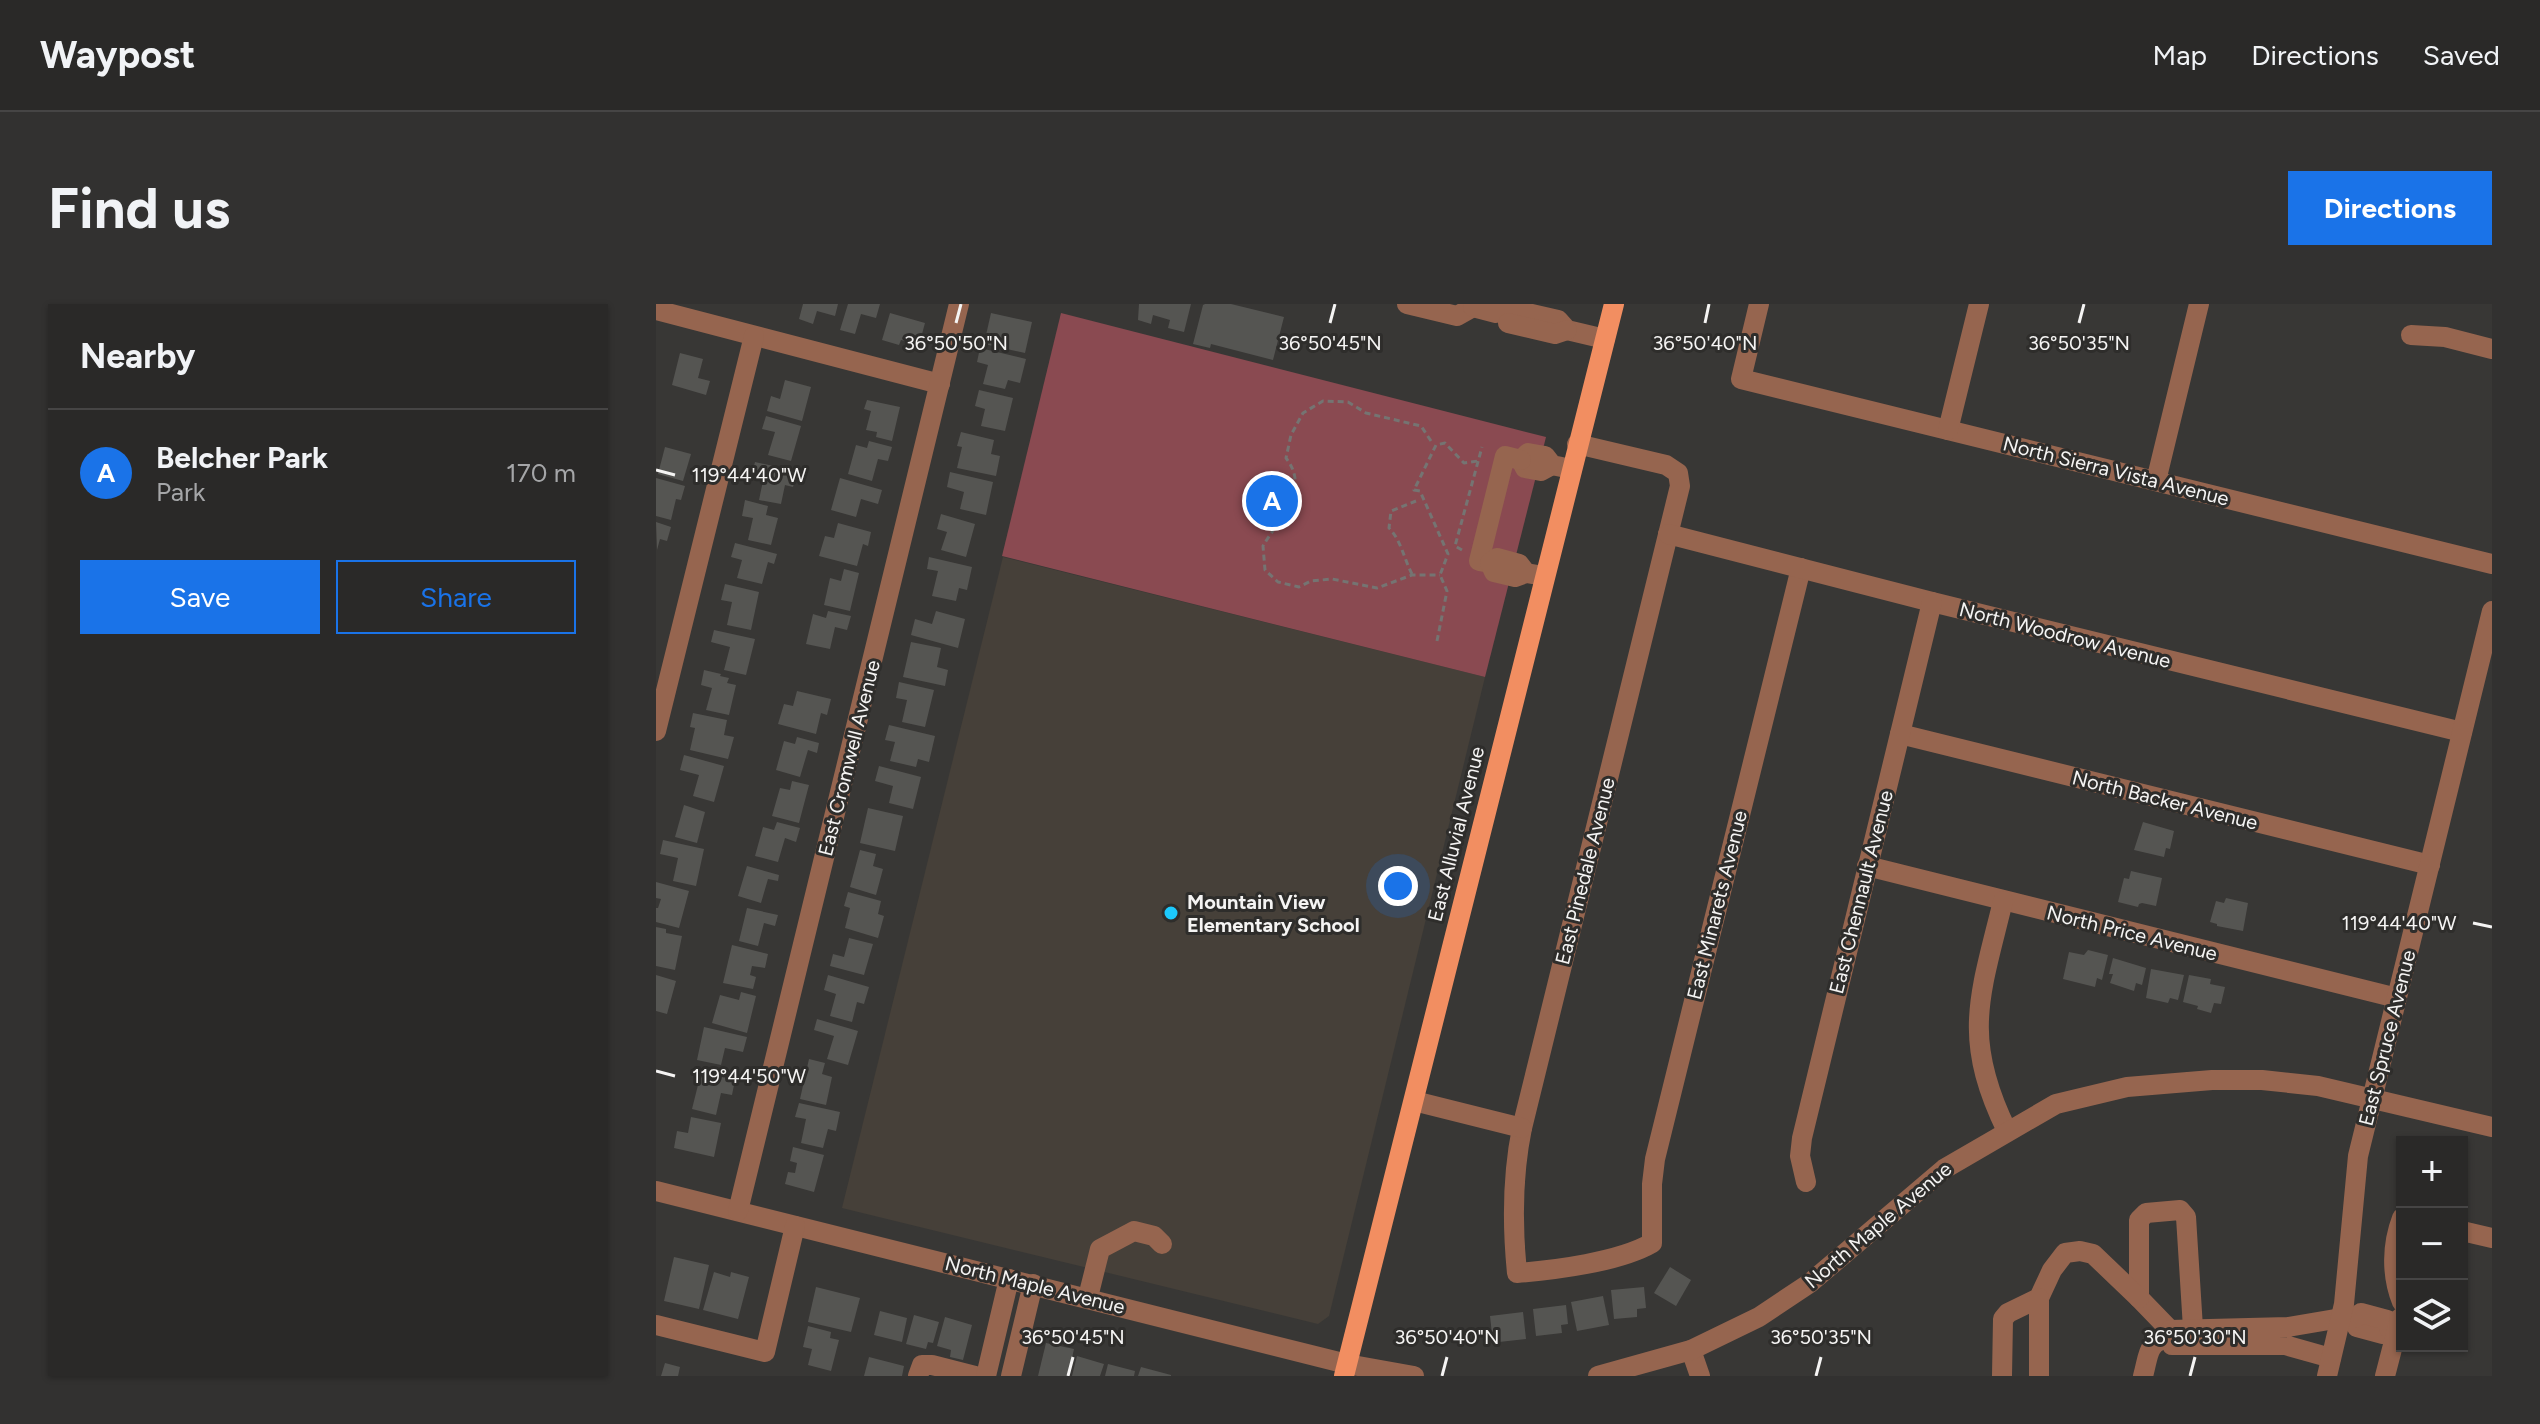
<!DOCTYPE html>
<html lang="en">
<head>
<meta charset="utf-8">
<style>
	:root { --surface:#2a2928; --page:#323130; --text:#f1f3f6; --muted:#a5a6a8; --line:#464545; --accent:#1a73e8 }
	body { margin:0; font-family:Figtree,sans-serif; background:var(--page); color:var(--text) }
	.controls { position:absolute; right:24px; bottom:24px; display:grid; overflow:hidden; border-radius:0px; box-shadow:0 2px 6px #0004 }
	.controls button { width:72px; height:72px; display:grid; place-items:center; padding:0; border:0; border-bottom:2px solid var(--line); background:var(--surface); color:var(--text); font:40px sans-serif }
	.you { position:absolute; left:742px; top:582px; width:28px; height:28px; margin:-20px; border:6px solid #fff; border-radius:50%; background:#1a73e8; box-shadow:0 0 0 12px #1a73e833 }
	.badge { display:grid; place-items:center; width:52px; height:52px; border-radius:50%; background:var(--accent); color:#fff; font-size:26px; font-weight:700 }
	.pin { position:absolute; translate:-50% -50%; border:4px solid #fff; box-shadow:0 2px 8px #0006 }
	.list { margin:0; padding:0; list-style:none }
	h2 { display:flex; justify-content:space-between; align-items:center; height:104px; margin:0; padding:0 32px; font-size:34px }
	h2 small { font-size:26px; font-weight:400; color:var(--muted) }
	.list li { display:grid; grid-template-columns:52px 1fr auto; gap:24px; align-items:center; box-sizing:border-box; height:128px; padding:0 32px; border-top:2px solid var(--line) }
	.list b { display:block; font-size:30px; white-space:nowrap }
	.list p { margin:0; font-size:26px; white-space:nowrap; color:var(--muted) }
	.list em { font-size:26px; font-style:normal; color:var(--muted) }
	.actions { display:flex; gap:16px; padding:24px 32px }
	.actions a { flex:1; padding:18px 0; border:2px solid var(--accent); border-radius:0px; text-align:center; font-size:28px; color:var(--accent) }
	.actions .main { background:var(--accent); color:#fff }
	.icon { flex:none; width:44px; height:44px; fill:none; stroke:currentColor; stroke-width:2; stroke-linecap:round; stroke-linejoin:round }
	.map { position:relative; flex:none; width:1836px; height:1072px; overflow:hidden; border-radius:0px }
	header { display:flex; align-items:center; gap:48px; box-sizing:border-box; height:112px; padding:0 40px; background:var(--surface); border-bottom:2px solid var(--line) }
	header strong { font-size:38px }
	nav { display:flex; gap:44px; margin-inline-start:auto; font-size:28px }
	.intro { display:flex; align-items:center; justify-content:space-between; box-sizing:border-box; height:192px; padding:0 48px }
	h1 { margin:0; font-size:56px }
	.button { padding:20px 36px; border-radius:0px; background:var(--accent); color:#fff; font-size:28px; font-weight:700 }
	main { display:flex; gap:48px; padding:0 48px }
	aside { flex:1; background:var(--surface); border-radius:0px; box-shadow:0 2px 6px #0004 }
	.map>svg:first-child { display:block }
</style>
</head>
<body>
<header>
<strong>Waypost</strong>
<nav><a>Map</a><a>Directions</a><a>Saved</a></nav>
</header>
<div class="intro"><h1>Find us</h1><a class="button">Directions</a></div>
<main>
<aside>
<h2>Nearby<small></small></h2>
<ul class="list">
<li><span class="badge">A</span><div><b>Belcher Park</b><p>Park</p></div><em>170 m</em></li>
</ul>
<div class="actions"><a class="main">Save</a><a>Share</a></div>
</aside>
<div class="map">
<svg width="1836" height="1072" viewBox="0 0 1836 1072">
	<rect width="100%" height="100%" fill="#383735"/>
	<polygon fill="#464039" points="347,253 829,373 673,1012 662,1020 186,904"/>
	<polygon fill="#8a4a51" points="405,9 890,133 829,373 346,252"/>
	<g fill="#555552">
		<polygon points="147,0 182,0 179,12 161,7 157,20 143,15"/>
		<polygon points="192,0 224,0 220,14 205,10 199,30 184,26"/>
		<polygon points="483,0 535,0 528,28 512,24 514,16 497,11 495,20 482,16"/>
		<polygon points="549,0 575,0 628,13 617,56 555,40 554,44 537,40 547,1"/>
		<polygon points="234,9 269,19 263,41 245,36 243,41 226,36"/>
		<polygon points="335,9 376,18 369,49 328,40"/>
		<polygon points="324,44 370,55 364,79 352,76 349,85 327,80 332,61 321,58"/>
		<polygon points="24,49 47,55 42,74 54,77 50,91 16,81"/>
		<polygon points="129,76 155,83 146,117 111,107 115,92 124,95"/>
		<polygon points="323,86 357,94 349,127 325,122 329,105 319,102"/>
		<polygon points="211,96 244,103 236,137 220,133 221,128 210,126 215,107 208,105"/>
		<polygon points="110,112 145,122 135,157 112,151 119,128 106,125"/>
		<polygon points="305,128 338,136 335,150 344,152 340,172 301,164 306,143 301,142"/>
		<polygon points="213,137 236,143 232,157 222,155 216,177 192,170 200,141 211,144"/>
		<polygon points="9,143 35,150 27,177 2,170"/>
		<polygon points="99,158 141,167 137,183 129,181 125,200 103,196 108,172 96,170"/>
		<polygon points="294,168 337,178 330,211 304,205 308,188 291,183"/>
		<polygon points="0,174 29,182 25,196 20,195 15,216 0,212"/>
		<polygon points="184,174 226,186 222,200 205,195 200,213 175,206"/>
		<polygon points="89,196 112,202 110,211 122,214 115,241 92,236 97,214 86,212"/>
		<polygon points="285,210 319,220 310,253 285,246 291,228 281,225"/>
		<polygon points="0,218 15,223 11,237 4,235 1,246"/>
		<polygon points="182,219 215,228 212,242 207,240 201,262 163,252 169,232 178,234"/>
		<polygon points="79,239 121,250 118,260 112,258 106,280 81,274 86,256 75,253"/>
		<polygon points="273,253 316,263 311,286 303,284 300,297 276,292 282,267 271,265"/>
		<polygon points="188,265 203,269 194,307 168,301 174,274 185,277"/>
		<polygon points="69,280 103,288 95,326 71,321 76,298 65,296"/>
		<polygon points="172,307 195,312 191,326 179,323 174,345 150,340 157,310 170,314"/>
		<polygon points="280,307 309,315 302,344 255,331 259,315 276,320"/>
		<polygon points="58,326 99,335 90,371 68,366 74,343 55,338"/>
		<polygon points="255,338 285,344 281,363 292,366 289,382 247,373"/>
		<polygon points="48,366 65,370 64,372 73,374 71,379 80,381 73,411 50,406 56,384 45,381"/>
		<polygon points="243,378 278,386 269,423 246,418 251,396 240,394"/>
		<polygon points="141,387 175,395 171,411 165,409 160,430 122,420 128,400 137,402"/>
		<polygon points="37,409 71,416 68,431 78,433 72,455 34,446 39,424 34,423"/>
		<polygon points="233,421 279,432 273,458 262,455 260,463 234,457 239,438 229,436"/>
		<polygon points="141,433 163,439 161,449 152,446 144,473 120,466 128,437 139,440"/>
		<polygon points="28,451 68,462 58,498 37,492 43,471 24,466"/>
		<polygon points="223,462 265,473 257,505 233,499 237,482 219,477"/>
		<polygon points="136,477 153,481 143,519 116,512 124,484 134,486"/>
		<polygon points="28,501 49,508 41,539 19,533"/>
		<polygon points="212,504 247,512 239,547 204,539"/>
		<polygon points="121,518 144,524 140,538 129,534 122,558 99,552 107,523 118,526"/>
		<polygon points="1487,518 1518,527 1514,545 1510,544 1508,553 1478,546"/>
		<polygon points="7,536 48,545 40,582 17,577 22,554 4,550"/>
		<polygon points="204,546 220,550 217,562 227,565 220,591 194,583"/>
		<polygon points="91,562 123,571 122,577 112,575 105,599 82,592"/>
		<polygon points="1475,567 1506,574 1500,602 1486,599 1483,600 1482,603 1462,598 1468,574 1473,575"/>
		<polygon points="0,578 33,587 23,624 0,618 0,604 2,604 5,595 0,594"/>
		<polygon points="192,588 225,597 222,610 228,612 222,634 189,624 194,604 188,602"/>
		<polygon points="1570,594 1592,599 1587,627 1561,622 1561,620 1554,618 1560,597 1568,599"/>
		<polygon points="91,604 122,611 119,622 108,619 102,642 83,637"/>
		<polygon points="0,623 10,625 10,629 26,632 19,666 0,662"/>
		<polygon points="193,634 217,640 208,671 174,662 177,650 188,653"/>
		<polygon points="76,641 112,650 109,664 96,662 94,671 100,673 97,685 67,679"/>
		<polygon points="1432,646 1452,651 1446,676 1441,674 1439,683 1407,675 1413,648 1428,651"/>
		<polygon points="1457,654 1490,664 1486,681 1480,679 1478,687 1454,679 1457,670 1453,670"/>
		<polygon points="1495,665 1528,671 1522,696 1514,694 1512,699 1490,694"/>
		<polygon points="0,671 20,677 11,710 0,707"/>
		<polygon points="172,671 213,683 208,700 201,698 196,718 174,712 180,690 168,686"/>
		<polygon points="1533,671 1555,675 1554,680 1569,683 1565,700 1558,699 1555,709 1541,705 1542,702 1527,698"/>
		<polygon points="85,688 100,692 91,729 56,719 64,691 83,696"/>
		<polygon points="161,715 202,727 192,761 171,755 178,732 158,726"/>
		<polygon points="48,723 91,733 87,748 69,744 65,761 41,756"/>
		<polygon points="153,755 169,759 166,770 176,773 170,801 144,795"/>
		<polygon points="58,771 79,776 76,791 65,789 60,811 36,805 44,773 57,777"/>
		<polygon points="143,799 184,808 180,827 172,825 167,844 145,839 150,815 139,813"/>
		<polygon points="35,813 65,819 58,853 18,844 21,827 32,829"/>
		<polygon points="137,843 168,851 158,888 129,880 132,868 139,869 141,859 134,857"/>
		<polygon points="18,953 53,961 43,1005 8,997"/>
		<polygon points="1014,963 1035,976 1020,1002 998,989"/>
		<polygon points="58,968 74,973 75,968 93,973 82,1015 47,1006"/>
		<polygon points="160,983 204,994 195,1028 152,1018"/>
		<polygon points="988,983 990,1004 981,1005 981,1013 958,1015 955,986"/>
		<polygon points="947,992 953,1021 921,1027 915,998"/>
		<polygon points="910,1001 912,1020 905,1021 906,1029 880,1032 877,1005"/>
		<polygon points="224,1007 251,1014 246,1038 218,1031"/>
		<polygon points="867,1008 870,1035 843,1038 842,1030 836,1030 834,1012"/>
		<polygon points="258,1011 283,1018 277,1039 272,1038 270,1045 250,1040"/>
		<polygon points="289,1013 316,1021 307,1056 294,1053 295,1046 281,1042"/>
		<polygon points="152,1022 175,1028 174,1034 183,1036 175,1067 152,1061 156,1045 147,1043"/>
		<polygon points="390,1039 418,1045 412,1072 382,1072"/>
		<polygon points="421,1052 448,1060 444,1072 416,1072"/>
		<polygon points="213,1053 248,1062 246,1072 208,1072"/>
		<polygon points="9,1059 24,1063 22,1072 5,1072"/>
		<polygon points="452,1060 479,1067 478,1072 449,1072"/>
		<polygon points="485,1063 515,1071 515,1072 482,1072"/>
	</g>
	<g fill="none" stroke-linecap="round" stroke-linejoin="round">
		<g stroke="#757472" stroke-width="3" stroke-dasharray="6 4" stroke-linecap="butt">
			<path d="M 775,137 L 765,122 L 710,109 L 692,98 L 667,97 L 647,109 L 635,131 L 630,154 C 655,186 623,214 607,242 L 609,266 L 622,278 L 643,283 L 655,277 L 676,275 L 721,284 L 756,271 L 784,271"/>
			<polyline points="806,246 799,242 826,143"/>
			<path d="M 756,270 C 748,255 745,236 733,224 L 735,207 L 760,197"/>
			<polyline points="781,337 791,287 784,271 792,250 764,187 758,186 780,141 789,139 808,159 822,157"/>
		</g>
		<g stroke="#96654f" stroke-width="20">
			<polyline points="751,0 801,12 817,3 817,0"/>
			<polyline points="1103,0 1085,75 1836,260"/>
			<polyline points="817,3 840,9 854,5 902,16 911,26 949,35"/>
			<polyline points="0,6 284,80"/>
			<polyline points="852,19 899,30 911,26"/>
			<polyline points="1755,31 1789,33 1836,45"/>
			<polyline points="1292,126 1323,0"/>
			<path d="M 921,140 L 1010,161 L 1022,169 L 1024,182 L 866,824 C 856,873 856,919 861,969 C 899,966 963,958 996,939 L 996,880 L 999,855 L 1145,264"/>
			<polyline points="896,161 885,167 869,164 865,156 872,149 889,152 896,161 915,165"/>
			<polyline points="1500,177 1543,0"/>
			<polyline points="1012,230 1276,298 1806,428"/>
			<polyline points="834,259 823,257 849,152 865,156"/>
			<polyline points="870,269 863,260 841,254 834,259 838,268 859,273 870,269 888,272"/>
			<polyline points="0,427 98,32"/>
			<polyline points="1244,430 1774,561"/>
			<polyline points="1211,562 1741,694"/>
			<path d="M 1347,597 C 1324,692 1305,733 1351,827"/>
			<polyline points="758,797 866,824"/>
			<polyline points="1150,878 1144,852 1146,834 1276,298"/>
			<polyline points="0,887 691,1060 758,1072"/>
			<polyline points="82,907 303,0"/>
			<path d="M 1746,914 C 1736,940 1735,971 1746,998"/>
			<polyline points="1806,927 1836,934"/>
			<polyline points="432,993 444,945 478,927 498,932 506,940"/>
			<polyline points="1699,1014 1701,1023 1727,1030 1733,1024"/>
			<polyline points="0,1021 109,1048 139,922"/>
			<polyline points="1514,1026 1483,994 1483,916 1490,909 1524,906 1530,913 1537,1024"/>
			<polyline points="1035,1046 1044,1072"/>
			<polyline points="1675,1054 1629,1041 1516,1041 1513,1034 1514,1026 1632,1023 1685,1014 1699,1014 1705,1009 1731,1016 1733,1024 1742,1027"/>
			<polyline points="262,1072 266,1061 276,1061 319,1072"/>
			<polyline points="330,1072 353,975"/>
			<polyline points="355,1072 377,980"/>
			<polyline points="942,1072 1035,1046 1103,1013 1154,979 1288,865 1400,800 1471,783 1556,776 1606,776 1662,782 1836,823"/>
			<polyline points="1346,1072 1347,1015 1352,1009 1383,994 1396,966 1409,949 1424,947 1437,950 1483,994"/>
			<polyline points="1383,1072 1383,994"/>
			<path d="M 1487,1072 C 1493,1052 1490,1038 1513,1034"/>
			<polyline points="1671,1072 1688,1000 1702,852 1836,307"/>
			<polyline points="1729,1072 1744,1014"/>
		</g>
		<polyline stroke="#f28e61" stroke-width="20" points="688,1072 958,0"/>
	</g>
	<path fill="none" stroke="#f5f4f3" stroke-width="3" d="M 300,19 L 305,0M 674,19 L 679,0M 1049,19 L 1053,0M 1423,19 L 1428,0M 0,166 L 19,171M 1817,619 L 1836,623M 0,767 L 19,772M 412,1072 L 417,1053M 786,1072 L 791,1053M 1160,1072 L 1165,1053M 1534,1072 L 1539,1053"/>
	<circle fill="#1cc9fc" stroke="#2e2d2b" stroke-width="3" cx="515" cy="609" r="8"/>
	<g text-anchor="middle" stroke-width="6" stroke-linejoin="round" paint-order="stroke">
		<g font-size="20" fill="#f5f4f3" stroke="#2e2d2b">
			<text transform="translate(1460 167) rotate(14)" y="7">North Sierra Vista Avenue</text>
			<text transform="translate(1409 331) rotate(14)" y="7">North Woodrow Avenue</text>
			<text transform="translate(193 454) rotate(-76)" y="7">East Cromwell Avenue</text>
			<text transform="translate(1509 496) rotate(14)" y="7">North Backer Avenue</text>
			<text transform="translate(800 530) rotate(-76)" y="7">East Alluvial Avenue</text>
			<text transform="translate(929 567) rotate(-76)" y="7">East Pinedale Avenue</text>
			<text transform="translate(1205 588) rotate(-76)" y="7">East Chennault Avenue</text>
			<text transform="translate(1061 601) rotate(-76)" y="7">East Minarets Avenue</text>
			<text transform="translate(1476 629) rotate(14)" y="7">North Price Avenue</text>
			<text transform="translate(1731 734) rotate(-76)" y="7">East Spruce Avenue</text>
			<text transform="translate(1222 921) rotate(-40)" y="7">North Maple Avenue</text>
			<text transform="translate(379 981) rotate(14)" y="7">North Maple Avenue</text>
		</g>
		<g font-size="20" font-weight="bold" fill="#f5f4f3" stroke="#2e2d2b" text-anchor="start">
			<text x="531" y="605">Mountain View<tspan x="531" dy="23">Elementary School</tspan></text>
		</g>
	</g>
	<g font-size="20" text-anchor="middle" fill="#f5f4f3" stroke="#2e2d2b" stroke-width="6" stroke-linejoin="round" paint-order="stroke">
		<text x="300" y="46">36°50'50"N</text>
		<text x="674" y="46">36°50'45"N</text>
		<text x="1049" y="46">36°50'40"N</text>
		<text x="1423" y="46">36°50'35"N</text>
		<text x="93" y="178">119°44'40"W</text>
		<text x="1743" y="626">119°44'40"W</text>
		<text x="93" y="779">119°44'50"W</text>
		<text x="417" y="1040">36°50'45"N</text>
		<text x="791" y="1040">36°50'40"N</text>
		<text x="1165" y="1040">36°50'35"N</text>
		<text x="1539" y="1040">36°50'30"N</text>
	</g>
</svg>
<div class="controls">
<button>+</button>
<button>−</button>
<button><svg class="icon" aria-label="layers" viewBox="0 0 24 24"><path d="M12 4l9 5-9 5-9-5zM3 14l9 5 9-5"/></svg></button>
</div>
<div class="you"></div>
<div class="pin badge" style="left:616px;top:197px">A</div>
</div>
</main>
</body>
</html>
